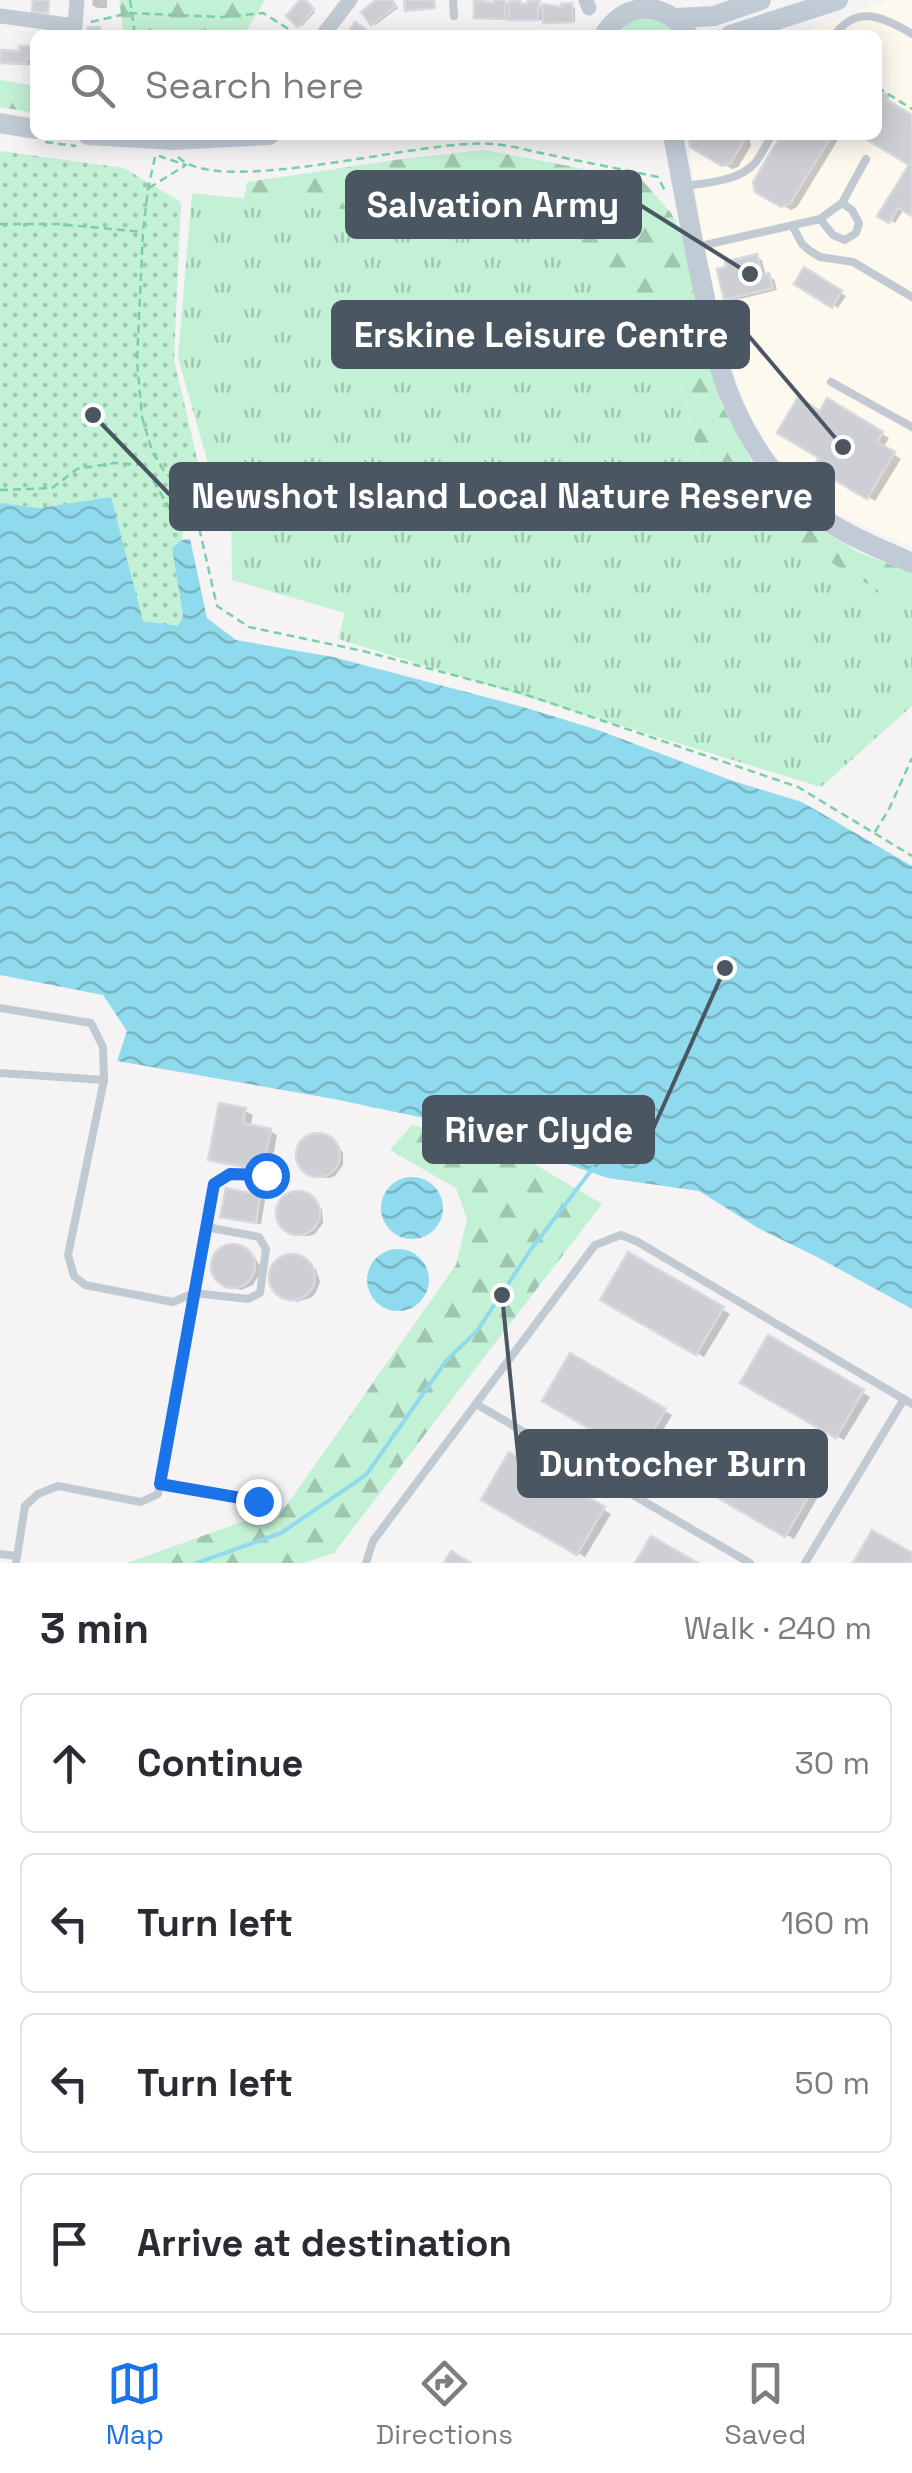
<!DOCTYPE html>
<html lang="en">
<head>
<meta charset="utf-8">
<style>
	:root { --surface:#fff; --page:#f7f7f7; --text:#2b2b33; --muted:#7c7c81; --line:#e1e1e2; --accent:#1a73e8 }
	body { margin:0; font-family:"Space Grotesk",sans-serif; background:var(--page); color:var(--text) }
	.stop { position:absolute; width:30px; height:30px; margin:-22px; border:8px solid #1a73e8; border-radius:50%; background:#fff }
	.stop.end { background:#1a73e8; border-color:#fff; box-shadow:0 2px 10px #0008 }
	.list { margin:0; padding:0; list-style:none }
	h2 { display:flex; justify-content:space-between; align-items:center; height:130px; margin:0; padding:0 40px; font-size:42px }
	h2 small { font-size:32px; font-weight:400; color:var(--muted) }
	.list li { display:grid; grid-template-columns:65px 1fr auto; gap:30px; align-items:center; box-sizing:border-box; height:140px; margin:0 20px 20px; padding:0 20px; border:2px solid var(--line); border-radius:15px }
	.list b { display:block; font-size:38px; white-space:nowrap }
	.list em { font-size:32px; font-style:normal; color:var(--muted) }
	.icon { flex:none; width:55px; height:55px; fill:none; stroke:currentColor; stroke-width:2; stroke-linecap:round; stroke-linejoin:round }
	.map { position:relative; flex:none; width:912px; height:1563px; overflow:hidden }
	.search { position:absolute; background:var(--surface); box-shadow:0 5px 25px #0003; left:30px; right:30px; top:30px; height:110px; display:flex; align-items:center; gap:25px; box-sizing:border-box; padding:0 35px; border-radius:15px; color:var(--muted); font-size:38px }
	.sheet { height:770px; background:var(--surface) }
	nav { display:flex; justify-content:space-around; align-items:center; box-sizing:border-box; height:140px; border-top:2px solid var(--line); background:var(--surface); font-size:28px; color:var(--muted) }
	nav a { display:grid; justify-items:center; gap:5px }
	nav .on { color:var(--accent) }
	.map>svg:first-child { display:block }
</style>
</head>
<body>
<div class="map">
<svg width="912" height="1563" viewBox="0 0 912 1563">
	<defs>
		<pattern id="grass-tufts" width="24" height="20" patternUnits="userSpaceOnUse" patternTransform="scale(2.5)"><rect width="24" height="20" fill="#c3f1d5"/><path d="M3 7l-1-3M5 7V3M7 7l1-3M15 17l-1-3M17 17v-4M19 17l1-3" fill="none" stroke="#a0c6b0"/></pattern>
		<pattern id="forest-firs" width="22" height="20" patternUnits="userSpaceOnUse" patternTransform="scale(2.5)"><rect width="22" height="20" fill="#c3f1d5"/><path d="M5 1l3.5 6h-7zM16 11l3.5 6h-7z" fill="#a0c6b0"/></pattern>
		<pattern id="park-dots" width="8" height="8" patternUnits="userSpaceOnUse" patternTransform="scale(2.5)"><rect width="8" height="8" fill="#c3f1d5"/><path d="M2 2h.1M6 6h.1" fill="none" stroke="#a0c6b0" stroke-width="1.8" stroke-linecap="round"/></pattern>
		<pattern id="water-waves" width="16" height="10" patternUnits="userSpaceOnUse" patternTransform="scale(2.5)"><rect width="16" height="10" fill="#90daee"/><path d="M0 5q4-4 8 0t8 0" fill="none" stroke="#78b4c4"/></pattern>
	</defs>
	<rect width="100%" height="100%" fill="#f5f3f3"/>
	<polygon fill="#fdf9ef" points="888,0 912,0 912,547 818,506 771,451 745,406 724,340 703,238 687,135 877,135 877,35 794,35"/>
	<g fill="url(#grass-tufts)">
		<polygon points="635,18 660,19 678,35 615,35"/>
		<polygon points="192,193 548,230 604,285 661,303 707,490 912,610 912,706 821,787 338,639 345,613 232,580 231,507 214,484 178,358"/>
	</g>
	<g fill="url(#forest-firs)">
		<polygon points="119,0 265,0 244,35 124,35"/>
		<polygon points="0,80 35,86 35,113 0,107"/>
		<polygon points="485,150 642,180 671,213 684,236 700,325 722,405 755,469 797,515 858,552 912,573 912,610 707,490 661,303 604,285 548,230 244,199 247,182 409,158"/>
		<polygon points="412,1125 509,1149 602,1204 334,1553 303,1563 127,1563 286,1506 456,1265 467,1219 456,1188 390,1150"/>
	</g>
	<polygon fill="url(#park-dots)" points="0,151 124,168 181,202 174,359 200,471 184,522 182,540 172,548 183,616 178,627 142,621 111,498 40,508 0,503"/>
	<g fill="url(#water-waves)">
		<polygon points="111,497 143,621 178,626 183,616 172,548 182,540 190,539 207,618 236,640 333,657 523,707 598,730 733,781 802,802 912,866 912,1309 819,1258 758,1228 699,1191 608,1178 443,1122 334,1099 117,1061 127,1031 103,995 0,975 0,503 40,508"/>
		<circle cx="412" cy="1208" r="31"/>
		<circle cx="398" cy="1280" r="31"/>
	</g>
	<g fill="#0003">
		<polygon points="93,0 107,0 107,8 98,8 92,5"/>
		<polygon points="380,0 392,0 398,8 375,25 372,23"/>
		<polygon points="477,2 505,2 511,6 520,3 538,4 541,7 564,10 572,6 575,8 575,22 548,23 544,20 514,20 507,16 507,19 480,18 477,17"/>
		<polygon points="305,3 315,12 302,26 299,25"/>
		<polygon points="35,49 35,60 31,60 31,65 8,64 3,61"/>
		<polygon points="694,135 742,135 750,140 751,146 738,167 732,169 693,146"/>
		<polygon points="784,135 841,135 797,207 791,210 757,190"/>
		<polygon points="912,164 912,213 904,209 895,223 881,215"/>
		<polygon points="756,257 762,260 766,277 774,279 777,290 732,301 726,298"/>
		<polygon points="805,271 846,296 838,308 797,283"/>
		<polygon points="828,402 889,438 883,448 901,459 875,501 817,467 822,457 821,414"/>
		<polygon points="245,1111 253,1115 250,1127 270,1131 277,1135 270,1173 218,1163 211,1159"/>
		<polygon points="314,1136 327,1139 343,1152 343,1165 335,1176 329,1178 317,1177 301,1165 298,1153 300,1148 308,1138"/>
		<polygon points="301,1194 319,1205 322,1210 323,1223 315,1234 309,1236 297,1235 290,1232 281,1223 279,1218 280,1205 288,1196"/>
		<polygon points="260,1197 265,1200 261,1224 228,1219 223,1216"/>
		<polygon points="229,1246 242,1248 253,1255 260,1266 260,1273 253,1285 241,1290 228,1286 221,1282 214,1270 213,1264 218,1253"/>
		<polygon points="629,1255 730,1314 704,1357 604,1299"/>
		<polygon points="293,1256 299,1257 316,1269 320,1282 315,1294 310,1298 297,1302 290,1300 273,1285 272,1272 280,1260"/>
		<polygon points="769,1338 870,1397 844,1440 743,1382"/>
		<polygon points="571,1357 672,1415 646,1459 546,1400"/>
		<polygon points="718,1436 819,1495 794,1539 693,1480"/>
		<polygon points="510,1455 611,1514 585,1557 484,1499"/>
	</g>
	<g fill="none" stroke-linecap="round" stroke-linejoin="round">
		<polyline stroke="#90daee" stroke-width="4" points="197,1563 281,1533 366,1475 446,1361 477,1331 532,1248 593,1168"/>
	</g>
	<g fill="#cdcfd5" stroke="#d7d9de" stroke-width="2.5">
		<polygon points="33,0 49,0 48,13 32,12"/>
		<polygon points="300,0 305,0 314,9 298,27 286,16"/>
		<polygon points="376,0 392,0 396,6 371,25 361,12"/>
		<polygon points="404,0 434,0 435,8 405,11"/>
		<polygon points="474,0 494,3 494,0 505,0 505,19 474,18"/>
		<polygon points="509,1 520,1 520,4 528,4 528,1 539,1 538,20 508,20"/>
		<polygon points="572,3 573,22 543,23 542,4 562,7 561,4"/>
		<polygon points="355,22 368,31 365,35 346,35"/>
		<polygon points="88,27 100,27 99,35 87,35"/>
		<polygon points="19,46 35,46 35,59 26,58 26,64 0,63 1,50 19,51"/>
		<polygon points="877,89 889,96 887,100 912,115 912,160 909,165 859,135 877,135"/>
		<polygon points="691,135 743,135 744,141 730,164 722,166 690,147 689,139"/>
		<polygon points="781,135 832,135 790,204 781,207 755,192 753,182"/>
		<polygon points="912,160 912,216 898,208 889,223 877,216"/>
		<polygon points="757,254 762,275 769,273 773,288 724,300 717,269 726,267 725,262"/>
		<polygon points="804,267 842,291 832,308 794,284"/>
		<polygon points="798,397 820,411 827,398 883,432 877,442 895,452 867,499 813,467 819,458 777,433"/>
		<polygon points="219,1103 246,1108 243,1123 271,1129 263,1170 208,1160"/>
		<circle cx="318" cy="1155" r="22"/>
		<polygon points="226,1188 260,1195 256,1223 220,1217"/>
		<circle cx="298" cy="1213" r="22"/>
		<circle cx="233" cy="1266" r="22"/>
		<polygon points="628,1252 724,1307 696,1355 600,1300"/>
		<circle cx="292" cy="1277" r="23"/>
		<polygon points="768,1335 864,1390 836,1438 740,1383"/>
		<polygon points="570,1353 666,1409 638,1457 542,1401"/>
		<polygon points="717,1433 813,1489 785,1537 689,1481"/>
		<polygon points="509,1452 605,1507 577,1555 481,1500"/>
		<polygon points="872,1530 912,1553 912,1563 853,1563"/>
		<polygon points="651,1536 698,1563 635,1563"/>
		<polygon points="451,1551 471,1563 444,1563"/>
	</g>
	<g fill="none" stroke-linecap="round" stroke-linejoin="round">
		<g stroke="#7ad0a6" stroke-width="2.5" stroke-dasharray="8 5" stroke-linecap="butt">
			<polyline points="130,0 135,35"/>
			<polyline points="91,22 129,13 222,17 263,13 298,35"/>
			<polyline points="877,87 912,109"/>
			<polyline points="45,142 76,146"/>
			<polyline points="155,157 148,189 143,232 137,361 142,417 152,451 164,471 193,501 217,606 249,627 363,651 521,693 798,787 912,856"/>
			<path d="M 178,157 C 221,199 427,137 493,144 C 511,145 529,151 546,154 C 583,162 621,169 658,177 L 666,193"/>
			<polyline points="149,188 186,165 159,156"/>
			<polyline points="0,224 58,224 143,232"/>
			<polyline points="0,490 52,488 77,469 114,463 144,465 171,511 197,518"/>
			<polyline points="875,832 889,809 912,758"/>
		</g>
		<g stroke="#c1cad2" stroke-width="8">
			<polyline points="453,0 454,16"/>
			<path d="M 835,35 C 856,3 886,18 912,34"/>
			<path d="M 687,186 C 709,182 739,181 755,163 C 762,155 766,144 772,135"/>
			<polyline points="820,219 833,235 845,240 856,233 859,223 852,210 842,203"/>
			<polyline points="792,225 802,244 810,251 820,257 853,262 912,297"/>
			<polyline points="696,247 820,219 842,203 866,159"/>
			<polyline points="831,382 912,427"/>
			<polyline points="0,1008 91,1023 103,1047 104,1080 68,1255 74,1276 85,1285 173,1302 194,1293 248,1299 260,1293 266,1249 259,1237 206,1227"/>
			<polyline points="0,1073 104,1080"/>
			<polyline points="476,1404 750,1563"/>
			<polyline points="160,1484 258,1501"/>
			<polyline points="0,1554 17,1556"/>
			<polyline points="16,1563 25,1506 38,1494 58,1486 141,1502 158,1494 213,1185 230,1174 266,1175"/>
			<polyline points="366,1563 373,1541 595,1245 621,1235 638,1242 912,1404"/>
			<polyline points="805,1563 904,1399"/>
		</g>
		<g stroke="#c1cad2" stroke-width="15">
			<polyline points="586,0 589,8"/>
			<polyline points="0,16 75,26 77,0"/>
			<polyline points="323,35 350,0"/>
		</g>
		<g stroke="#c1cbd6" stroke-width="20">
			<polyline points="676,18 714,16 761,0"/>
			<path d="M 604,35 C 625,0 667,0 688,35"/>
			<polyline points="730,35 838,0"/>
			<polyline points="0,123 35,129"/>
			<polyline points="88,135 173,140 269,135"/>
			<path d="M 673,135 C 683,188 692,241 704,293 C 709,318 713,344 720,368 C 736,421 767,475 810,509 C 840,533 877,547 912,563"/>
		</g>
	</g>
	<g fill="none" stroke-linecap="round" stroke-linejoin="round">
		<polyline stroke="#1a73e8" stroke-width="12" points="258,1501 160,1484 214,1184 230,1174 266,1175"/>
	</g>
	<path fill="none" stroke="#4a5661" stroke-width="4" d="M750 274L640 205M843 447L748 335M93 415L171 496M725 968L653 1129M502 1295L519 1464"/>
	<g fill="#4a5661" stroke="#fff" stroke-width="4">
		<circle cx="750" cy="274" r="10"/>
		<circle cx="843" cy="447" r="10"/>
		<circle cx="93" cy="415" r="10"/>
		<circle cx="725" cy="968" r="10"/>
		<circle cx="502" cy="1295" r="10"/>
	</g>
	<g fill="#4a5661" stroke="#4a5661" stroke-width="4">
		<rect x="347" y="172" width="293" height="65" rx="10"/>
		<rect x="333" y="302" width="415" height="65" rx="10"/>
		<rect x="171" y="464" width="662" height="65" rx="10"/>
		<rect x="424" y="1097" width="229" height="65" rx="10"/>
		<rect x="519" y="1431" width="307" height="65" rx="10"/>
	</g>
	<g font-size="35" text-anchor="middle" font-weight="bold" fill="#fff">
		<text x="493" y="217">Salvation Army</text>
		<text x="541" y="347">Erskine Leisure Centre</text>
		<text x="502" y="508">Newshot Island Local Nature Reserve</text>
		<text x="539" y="1142">River Clyde</text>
		<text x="673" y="1476">Duntocher Burn</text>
	</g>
</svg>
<div class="stop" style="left:266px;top:1175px"></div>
<div class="stop end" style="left:258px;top:1501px"></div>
<div class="search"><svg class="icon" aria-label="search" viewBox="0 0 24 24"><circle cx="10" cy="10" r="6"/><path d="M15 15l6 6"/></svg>Search here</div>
</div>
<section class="sheet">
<h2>3 min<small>Walk · 240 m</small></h2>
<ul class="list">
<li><svg class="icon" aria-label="ahead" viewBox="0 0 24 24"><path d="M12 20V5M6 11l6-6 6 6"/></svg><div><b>Continue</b></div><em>30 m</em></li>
<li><svg class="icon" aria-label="left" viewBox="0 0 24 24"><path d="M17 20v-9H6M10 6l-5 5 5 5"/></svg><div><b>Turn left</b></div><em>160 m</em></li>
<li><svg class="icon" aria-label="left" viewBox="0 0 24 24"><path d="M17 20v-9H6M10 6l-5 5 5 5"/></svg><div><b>Turn left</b></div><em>50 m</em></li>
<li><svg class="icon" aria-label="arrive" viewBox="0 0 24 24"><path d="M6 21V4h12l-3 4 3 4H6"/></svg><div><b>Arrive at destination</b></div></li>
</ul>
</section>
<nav>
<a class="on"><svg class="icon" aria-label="map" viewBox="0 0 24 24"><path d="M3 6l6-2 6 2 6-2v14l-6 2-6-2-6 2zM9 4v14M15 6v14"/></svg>Map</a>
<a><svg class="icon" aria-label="directions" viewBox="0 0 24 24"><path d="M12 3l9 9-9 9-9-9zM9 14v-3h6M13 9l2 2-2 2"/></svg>Directions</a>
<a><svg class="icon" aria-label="saved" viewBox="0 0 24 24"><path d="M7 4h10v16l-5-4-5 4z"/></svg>Saved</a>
</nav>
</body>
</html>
